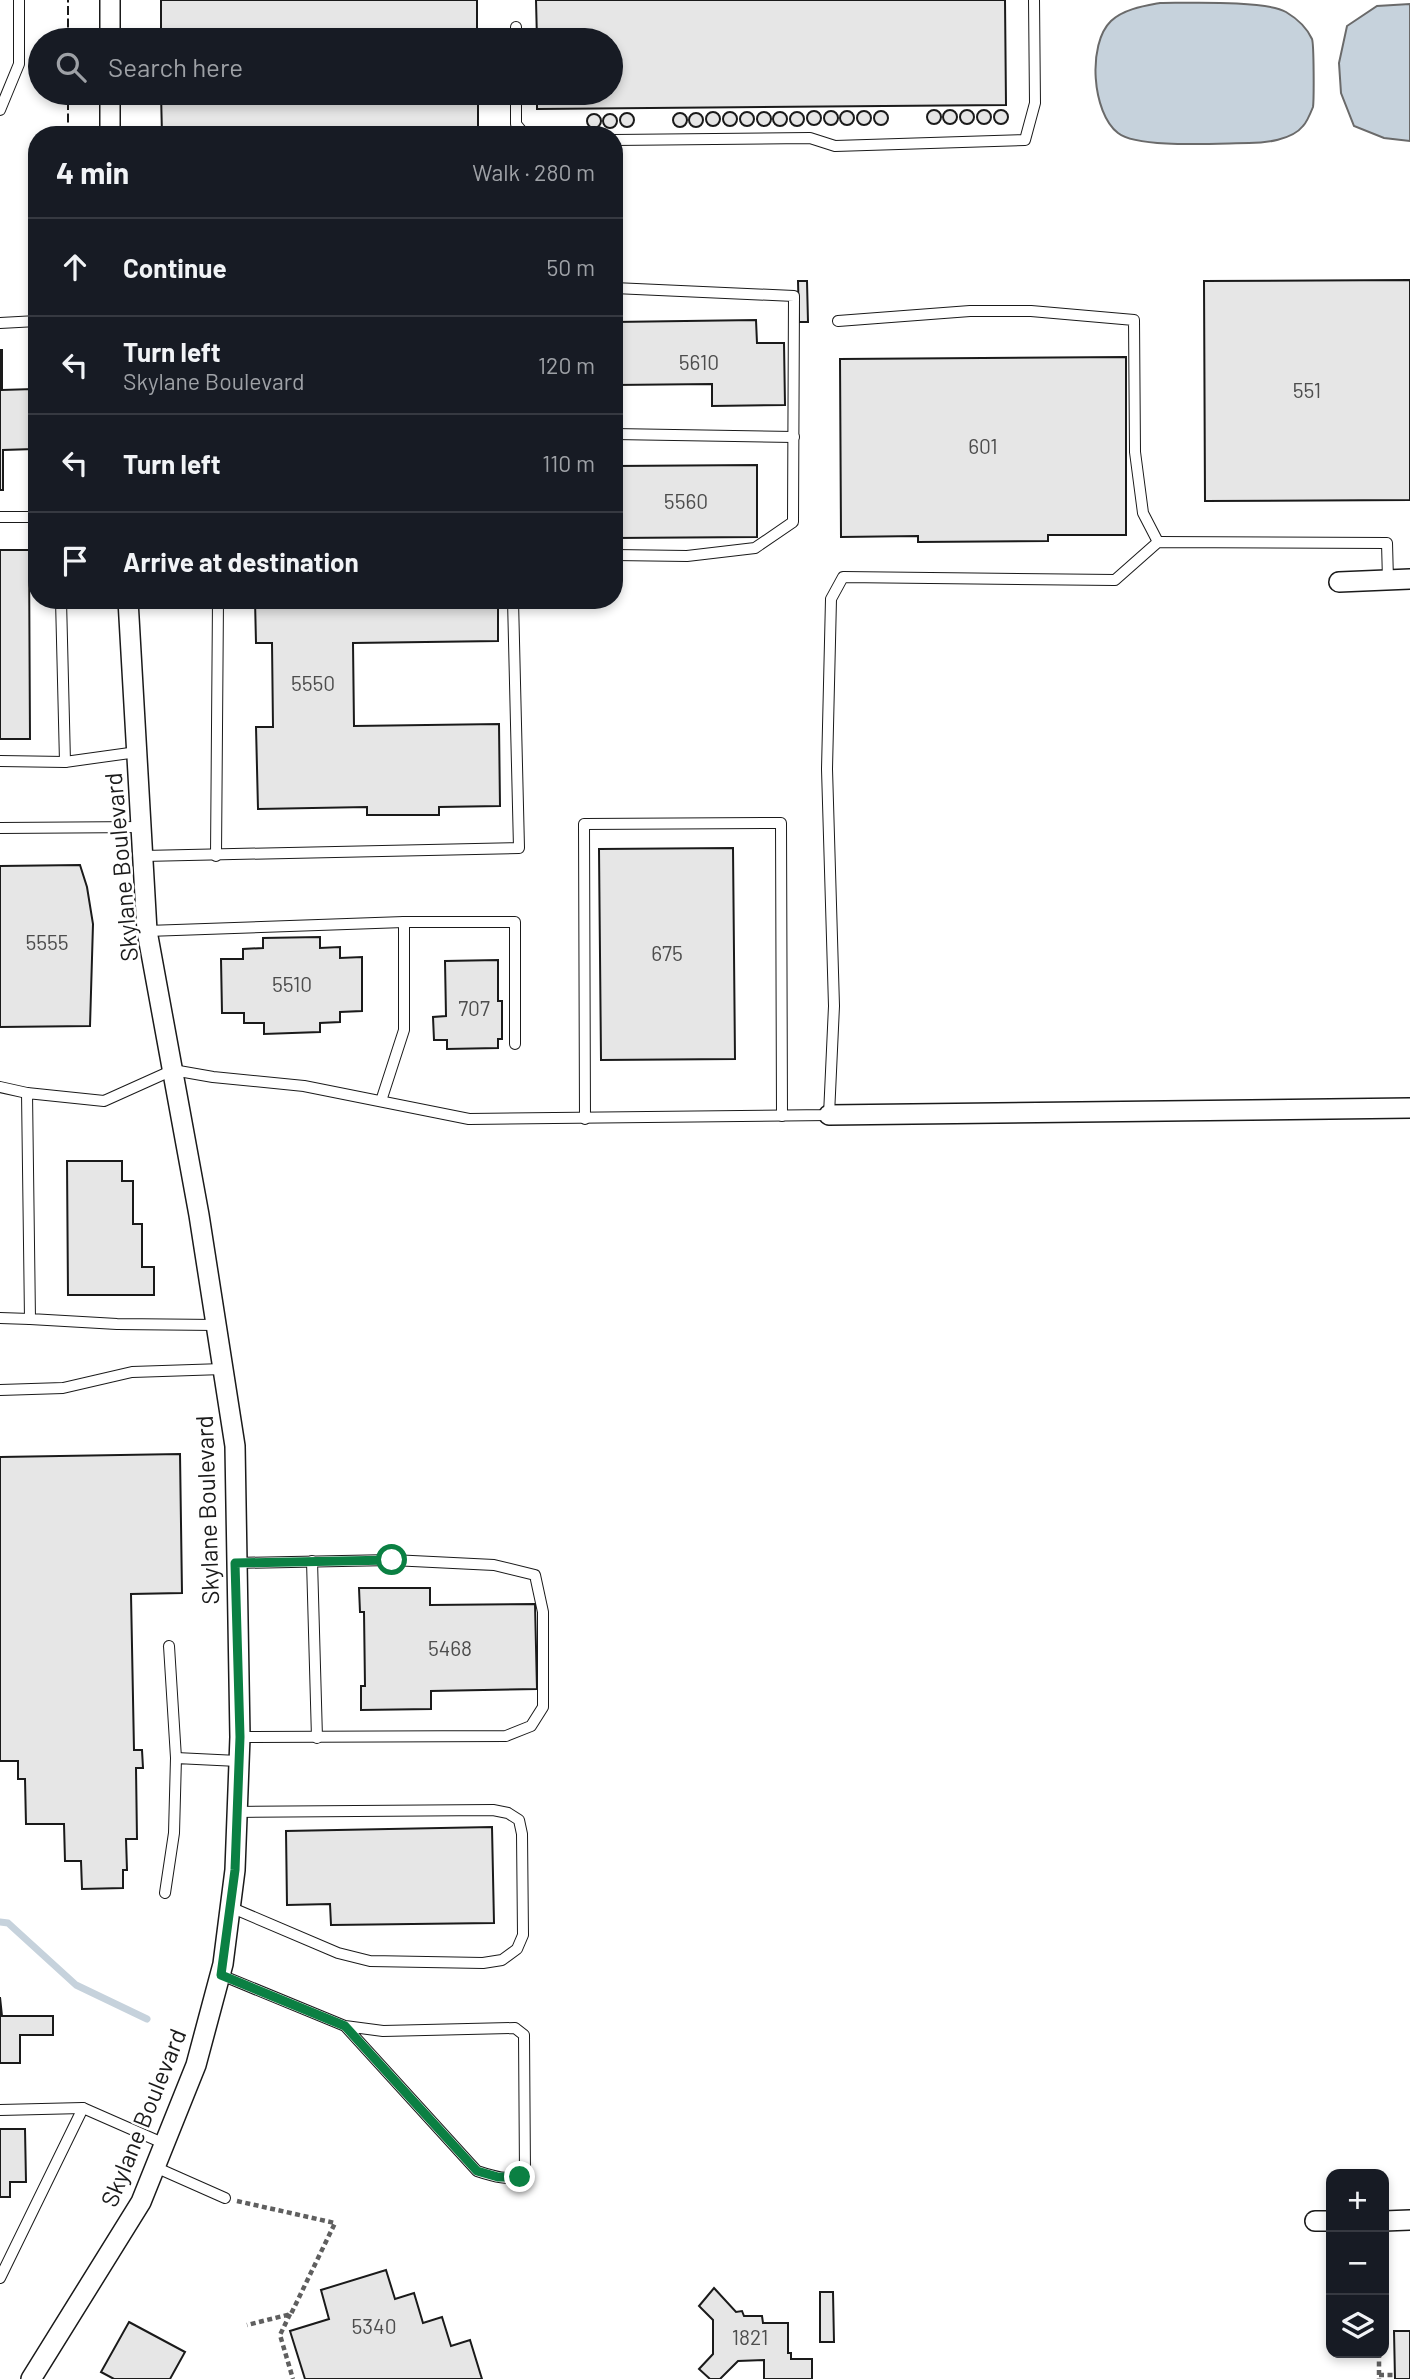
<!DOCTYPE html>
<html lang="en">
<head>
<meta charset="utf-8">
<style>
	:root { --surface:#171b24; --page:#20242c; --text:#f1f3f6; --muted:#9ea1a6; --line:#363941 }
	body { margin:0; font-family:Barlow,sans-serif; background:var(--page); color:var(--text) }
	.controls { position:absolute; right:21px; bottom:21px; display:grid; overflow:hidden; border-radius:14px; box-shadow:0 4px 10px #0003 }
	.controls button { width:63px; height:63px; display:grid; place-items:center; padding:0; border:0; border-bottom:2px solid var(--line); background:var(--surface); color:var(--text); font:35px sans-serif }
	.stop { position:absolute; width:21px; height:21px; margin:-16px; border:5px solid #0b8043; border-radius:50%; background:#fff }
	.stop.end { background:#0b8043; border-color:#fff; box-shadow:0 2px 7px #0008 }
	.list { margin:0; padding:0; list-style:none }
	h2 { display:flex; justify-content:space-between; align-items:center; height:91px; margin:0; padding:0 28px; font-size:30px }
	h2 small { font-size:23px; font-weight:400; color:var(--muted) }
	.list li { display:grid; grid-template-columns:46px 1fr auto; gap:21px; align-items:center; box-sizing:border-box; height:98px; padding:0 28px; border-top:2px solid var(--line) }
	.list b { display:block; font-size:26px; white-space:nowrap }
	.list p { margin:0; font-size:23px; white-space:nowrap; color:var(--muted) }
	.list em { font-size:23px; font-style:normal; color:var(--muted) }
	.icon { flex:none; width:38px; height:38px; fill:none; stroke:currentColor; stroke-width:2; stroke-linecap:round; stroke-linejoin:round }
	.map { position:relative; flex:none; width:1410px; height:2379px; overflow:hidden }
	.search { position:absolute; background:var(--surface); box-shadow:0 4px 10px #0003; left:28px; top:28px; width:595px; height:77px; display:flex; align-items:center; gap:18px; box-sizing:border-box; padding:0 24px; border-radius:38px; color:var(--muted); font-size:26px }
	.panel { position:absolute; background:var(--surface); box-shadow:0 4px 10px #0003; left:28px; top:126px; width:595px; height:483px; border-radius:28px }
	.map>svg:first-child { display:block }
</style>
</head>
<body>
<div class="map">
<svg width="1410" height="2379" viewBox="0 0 1410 2379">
	<rect width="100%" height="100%" fill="#fff"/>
	<g fill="#c6d2dc" stroke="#6a6a6a" stroke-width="2">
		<path d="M 1160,3 C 1189,3 1265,0 1286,12 C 1296,18 1307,28 1312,39 C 1314,44 1314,100 1313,107 C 1311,112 1307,122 1303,126 C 1292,140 1265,143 1249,143 C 1221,143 1138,149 1118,133 C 1092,113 1087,44 1111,21 C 1124,9 1144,6 1160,3 Z"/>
		<polygon points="1410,4 1410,141 1384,138 1354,126 1341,93 1339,63 1347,26 1377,6"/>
	</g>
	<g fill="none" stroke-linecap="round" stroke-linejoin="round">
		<polyline stroke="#c6d2dc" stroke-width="7" points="0,1922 8,1923 76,1985 147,2019"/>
	</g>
	<g fill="#e6e6e6" stroke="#1a1a1a" stroke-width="2">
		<rect x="161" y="0" width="316" height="40"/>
		<polygon points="536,0 1005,0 1006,105 537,109 537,93 611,93 611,40 537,40"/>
		<polygon points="161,93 478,93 478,135 162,135"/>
		<circle cx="934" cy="117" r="7"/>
		<circle cx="967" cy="117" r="7"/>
		<circle cx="1001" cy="117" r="7"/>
		<circle cx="984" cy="117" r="7"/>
		<circle cx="950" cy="117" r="7"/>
		<circle cx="864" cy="118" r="7"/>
		<circle cx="831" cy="118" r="7"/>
		<circle cx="814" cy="118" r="7"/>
		<circle cx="847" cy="118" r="7"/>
		<circle cx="881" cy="118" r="7"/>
		<circle cx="780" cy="119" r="7"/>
		<circle cx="797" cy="119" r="7"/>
		<circle cx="730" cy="119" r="7"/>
		<circle cx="764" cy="119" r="7"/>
		<circle cx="713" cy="119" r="7"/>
		<circle cx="747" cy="119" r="7"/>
		<circle cx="680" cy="120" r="7"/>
		<circle cx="627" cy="120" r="7"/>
		<circle cx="696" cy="120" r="7"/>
		<circle cx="610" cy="121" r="7"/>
		<circle cx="594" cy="121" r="7"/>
		<polygon points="1410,280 1410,500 1205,501 1204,281"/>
		<polygon points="798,281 807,281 808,322 799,322"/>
		<polygon points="756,320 757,343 784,343 785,405 712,406 712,384 614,385 614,322"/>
		<polygon points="0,350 2,350 2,390 33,389 34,449 3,450 3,490 0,490"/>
		<polygon points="1126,357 1126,535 1048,535 1048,541 918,542 918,536 841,537 840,359"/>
		<polygon points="757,465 757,537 614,538 614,466"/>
		<polygon points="0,550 29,550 30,739 0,739"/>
		<polygon points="255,600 498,600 498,641 353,643 354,726 499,724 500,806 439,807 439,815 367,815 367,807 258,809 256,727 273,727 272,643 256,643"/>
		<polygon points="733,848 735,1059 601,1060 599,849"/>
		<polygon points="80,865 87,887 93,924 90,1026 0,1027 0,866"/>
		<polygon points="320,937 320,948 340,947 340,958 362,957 362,1011 340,1012 340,1022 320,1023 320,1032 264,1034 264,1023 244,1023 244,1013 222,1013 221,959 243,959 243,949 263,948 263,938"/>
		<polygon points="498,960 498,1001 502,1001 502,1039 498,1039 498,1048 447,1049 447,1040 434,1040 433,1017 446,1016 445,961"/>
		<polygon points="67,1161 122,1161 122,1181 133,1181 133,1224 142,1224 142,1267 154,1267 154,1295 68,1295"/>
		<polygon points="180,1454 182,1593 131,1594 134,1750 142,1750 143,1768 136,1768 137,1839 126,1839 127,1870 123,1870 123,1888 82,1889 81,1861 65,1861 64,1824 26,1824 25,1779 18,1779 18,1761 0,1761 0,1457"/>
		<polygon points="359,1588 430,1588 430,1605 535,1604 537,1689 431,1691 431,1709 361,1710 361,1686 365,1686 364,1612 360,1612"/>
		<polygon points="492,1827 494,1923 331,1925 330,1904 287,1905 286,1831"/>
		<polygon points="0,1997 2,2016 53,2016 53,2035 20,2035 20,2063 0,2063"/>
		<polygon points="0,2129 25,2129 26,2182 10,2182 10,2197 0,2197"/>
		<polygon points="386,2270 395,2299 414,2293 423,2323 442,2317 451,2346 470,2340 482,2379 305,2379 290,2331 329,2319 321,2290"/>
		<polygon points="714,2288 736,2312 742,2311 744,2316 762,2316 763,2323 788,2323 788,2353 791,2353 791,2359 812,2359 812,2379 764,2379 764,2360 738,2361 720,2379 710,2379 699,2369 713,2354 713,2320 699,2306"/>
		<polygon points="820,2292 833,2292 834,2342 820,2342"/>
		<polygon points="129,2322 185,2352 170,2379 114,2379 101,2372"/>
		<polygon points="1394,2331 1410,2331 1410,2379 1395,2379"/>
	</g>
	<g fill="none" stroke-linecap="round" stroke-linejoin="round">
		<defs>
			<g id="lane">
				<polyline points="516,27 516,40"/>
				<polyline points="516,93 516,124 525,135"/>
				<polyline points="0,110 19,64 19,0"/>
				<polyline points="614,140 810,138 835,146 1025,140 1035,103 1034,0"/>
				<polyline points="614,288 794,296 793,522 755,548 687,556 614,555"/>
				<polyline points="838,321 970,311 1031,311 1134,320 1135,452 1143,513 1158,542"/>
				<polyline points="0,323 37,321"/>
				<polyline points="614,434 794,437"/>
				<polyline points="0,517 37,517"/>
				<polyline points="61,600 65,762"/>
				<polyline points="0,761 65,762 137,752"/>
				<polyline points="0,828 142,827"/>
				<polyline points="143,856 519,848 513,600"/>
				<polyline points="216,856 218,600"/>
				<polyline points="147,931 404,922"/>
				<polyline points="0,1087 27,1093"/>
				<polyline points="381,1101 404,1030 404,922 515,922 515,1044"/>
				<polyline points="585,1119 584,824 781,823 782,1116"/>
				<polyline points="0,1318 30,1319"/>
				<polyline points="216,1325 117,1324 30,1319 27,1093 104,1101 173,1070 213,1077 304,1086 469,1119 829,1115 834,1006 827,769 831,599 843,577 1115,580 1158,542 1387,543 1388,580"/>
				<polyline points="0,1390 63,1388 132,1372 223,1369"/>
				<polyline points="312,1561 317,1738"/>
				<polyline points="235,1563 392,1560 494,1565 535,1575 543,1612 543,1707 531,1726 506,1736 240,1737"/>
				<polyline points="169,1646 176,1758"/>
				<polyline points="165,1893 174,1833 176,1758 238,1761"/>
				<polyline points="230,1907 338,1953 370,1961 483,1963 502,1960 517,1949 523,1935 522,1834 519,1820 508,1813 493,1810 236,1812"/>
				<path d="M 221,1975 L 345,2026 L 383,2031 L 515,2028 L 524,2035 L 525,2174 C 510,2182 492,2176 477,2171 L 345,2026"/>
				<polyline points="0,2110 83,2108"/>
				<polyline points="155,2167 225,2198"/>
				<polyline points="0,2278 83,2108 165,2144"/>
			</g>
			<g id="street">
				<polyline points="110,40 110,0"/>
				<polyline points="110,135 110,93"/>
				<polyline points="1339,582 1410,579"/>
				<polyline points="829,1115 1410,1108"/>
				<polyline points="1315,2221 1331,2221"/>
				<polyline points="1384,2221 1410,2220"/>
				<polyline points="31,2379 141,2202 196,2065 223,1964 235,1870 240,1737 235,1446 199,1215 147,931 128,600"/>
			</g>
		</defs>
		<use href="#lane" stroke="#1a1a1a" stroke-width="12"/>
		<use href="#street" stroke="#1a1a1a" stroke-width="22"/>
		<g stroke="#5f5f5f" stroke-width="4.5" stroke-dasharray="5 3.5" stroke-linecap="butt">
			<polyline points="237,2201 335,2223 291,2314 247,2325"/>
			<polyline points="290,2314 280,2335 293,2379"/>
			<polyline points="1379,2353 1379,2379"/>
			<polyline points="1379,2375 1393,2375"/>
		</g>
		<use href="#lane" stroke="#fff" stroke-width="10"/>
		<use href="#street" stroke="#fff" stroke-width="19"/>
		<g stroke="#1a1a1a" stroke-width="2" stroke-dasharray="9 3.5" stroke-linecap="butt">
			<polyline points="68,40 68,0"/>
			<polyline points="68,135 68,93"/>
		</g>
	</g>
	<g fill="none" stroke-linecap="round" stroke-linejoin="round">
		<polyline stroke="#0b8043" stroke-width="9" points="392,1560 235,1563 240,1737 235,1870 221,1975 345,2026 477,2171 498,2177 520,2177"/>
	</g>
	<g text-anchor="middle" stroke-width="5" stroke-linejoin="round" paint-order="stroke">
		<g font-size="21" fill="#4d4d4d">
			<text x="699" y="370">5610</text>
			<text x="1307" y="398">551</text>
			<text x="983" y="454">601</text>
			<text x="686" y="509">5560</text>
			<text x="313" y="691">5550</text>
			<text x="47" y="950">5555</text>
			<text x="667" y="961">675</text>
			<text x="292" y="992">5510</text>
			<text x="474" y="1016">707</text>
			<text x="450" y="1656">5468</text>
			<text x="374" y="2334">5340</text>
			<text x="750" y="2345">1821</text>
		</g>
		<g font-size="24" fill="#1a1a1a" stroke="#fff">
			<text transform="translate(122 867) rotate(-95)" y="8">Skylane Boulevard</text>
			<text transform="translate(208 1510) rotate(-92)" y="8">Skylane Boulevard</text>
			<text transform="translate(144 2118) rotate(-68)" y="8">Skylane Boulevard</text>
		</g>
	</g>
</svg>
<div class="controls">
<button>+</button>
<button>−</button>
<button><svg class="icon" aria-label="layers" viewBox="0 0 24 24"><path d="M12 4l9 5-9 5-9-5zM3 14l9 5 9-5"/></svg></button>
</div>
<div class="stop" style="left:392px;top:1560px"></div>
<div class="stop end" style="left:520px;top:2177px"></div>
<div class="search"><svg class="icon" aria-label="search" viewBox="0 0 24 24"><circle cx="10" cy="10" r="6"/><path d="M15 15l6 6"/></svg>Search here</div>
<section class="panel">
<h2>4 min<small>Walk · 280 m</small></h2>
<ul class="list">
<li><svg class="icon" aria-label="ahead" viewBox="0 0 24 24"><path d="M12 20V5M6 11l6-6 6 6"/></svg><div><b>Continue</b></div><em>50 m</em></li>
<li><svg class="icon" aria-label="left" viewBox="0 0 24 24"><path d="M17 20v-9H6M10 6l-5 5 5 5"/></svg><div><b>Turn left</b><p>Skylane Boulevard</p></div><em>120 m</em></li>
<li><svg class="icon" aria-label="left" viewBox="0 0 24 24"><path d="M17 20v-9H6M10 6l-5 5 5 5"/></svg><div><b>Turn left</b></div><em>110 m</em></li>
<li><svg class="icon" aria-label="arrive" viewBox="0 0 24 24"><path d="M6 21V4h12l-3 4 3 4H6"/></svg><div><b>Arrive at destination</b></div></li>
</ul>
</section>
</div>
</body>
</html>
